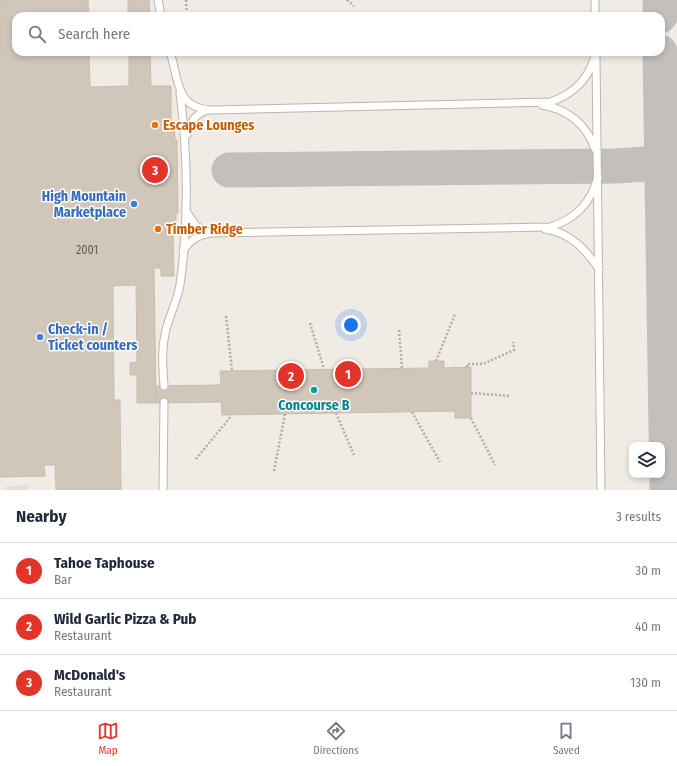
<!DOCTYPE html>
<html lang="en">
<head>
<meta charset="utf-8">
<style>
	:root { --surface:#fff; --page:#f2f2f3; --text:#1f2937; --muted:#747a83; --line:#e0e1e3; --accent:#e23429 }
	body { margin:0; font-family:"Fira Sans Condensed",sans-serif; background:var(--page); color:var(--text) }
	.controls { position:absolute; right:12px; bottom:12px; display:grid; overflow:hidden; border-radius:8px; box-shadow:0 2px 6px #0003 }
	.controls button { width:36px; height:36px; display:grid; place-items:center; padding:0; border:0; border-bottom:1px solid var(--line); background:var(--surface); color:var(--text); font:20px sans-serif }
	.you { position:absolute; left:351px; top:325px; width:14px; height:14px; margin:-10px; border:3px solid #fff; border-radius:50%; background:#1a73e8; box-shadow:0 0 0 6px #1a73e833 }
	.badge { display:grid; place-items:center; width:26px; height:26px; border-radius:50%; background:var(--accent); color:#fff; font-size:13px; font-weight:700 }
	.pin { position:absolute; translate:-50% -50%; border:2px solid #fff; box-shadow:0 1px 4px #0006 }
	.list { margin:0; padding:0; list-style:none }
	h2 { display:flex; justify-content:space-between; align-items:center; height:52px; margin:0; padding:0 16px; font-size:17px }
	h2 small { font-size:13px; font-weight:400; color:var(--muted) }
	.list li { display:grid; grid-template-columns:26px 1fr auto; gap:12px; align-items:center; box-sizing:border-box; height:56px; padding:0 16px; border-top:1px solid var(--line) }
	.list b { display:block; font-size:15px; white-space:nowrap }
	.list p { margin:0; font-size:13px; white-space:nowrap; color:var(--muted) }
	.list em { font-size:13px; font-style:normal; color:var(--muted) }
	.icon { flex:none; width:22px; height:22px; fill:none; stroke:currentColor; stroke-width:2; stroke-linecap:round; stroke-linejoin:round }
	.map { position:relative; flex:none; width:677px; height:490px; overflow:hidden }
	.search { position:absolute; background:var(--surface); box-shadow:0 2px 6px #0003; left:12px; right:12px; top:12px; height:44px; display:flex; align-items:center; gap:10px; box-sizing:border-box; padding:0 14px; border-radius:12px; color:var(--muted); font-size:15px }
	.sheet { height:220px; background:var(--surface) }
	nav { display:flex; justify-content:space-around; align-items:center; box-sizing:border-box; height:56px; border-top:1px solid var(--line); background:var(--surface); font-size:11px; color:var(--muted) }
	nav a { display:grid; justify-items:center; gap:2px }
	nav .on { color:var(--accent) }
	.map>svg:first-child { display:block }
</style>
</head>
<body>
<div class="map">
<svg width="677" height="490" viewBox="0 0 677 490">
	<rect width="100%" height="100%" fill="#f0ebe4"/>
	<polygon fill="#e1dedc" points="28,485 28,490 6,490 6,486"/>
	<g fill="none" stroke-linecap="round" stroke-linejoin="round">
		<g stroke="#c2bfbc" stroke-width="35">
			<polyline points="660,0 660,16"/>
			<polyline points="660,52 667,490"/>
			<polyline points="229,170 616,166 677,162"/>
		</g>
	</g>
	<g fill="#d0c6ba" stroke="#cabdaf">
		<polygon points="0,0 88,0 89,16 16,16 16,52 89,52 90,87 129,86 129,52 150,52 151,86 171,86 171,122 174,121 175,140 177,140 178,213 176,213 176,232 173,232 174,276 161,276 161,268 154,268 156,403 137,403 137,375 130,375 130,363 137,362 136,285 113,286 114,400 120,400 121,490 56,490 55,465 44,465 45,476 0,477"/>
		<polygon points="128,0 149,0 150,16 128,16"/>
		<polygon points="429,361 444,361 444,368 471,367 471,418 455,418 455,411 222,415 221,402 156,403 156,386 221,385 220,371 429,368"/>
	</g>
	<g fill="none" stroke-linecap="round" stroke-linejoin="round">
		<defs>
			<g id="lane">
				<polyline points="158,0 161,16"/>
				<polyline points="595,0 595,16"/>
				<path d="M 170,52 C 179,79 175,108 211,110 L 550,102 C 575,94 590,78 596,52"/>
				<polyline points="596,58 601,490"/>
				<path d="M 542,105 C 568,109 587,125 595,149"/>
				<path d="M 187,135 C 190,122 195,114 208,110"/>
				<polyline points="186,211 196,226 210,233"/>
				<path d="M 545,229 C 571,233 585,249 599,269"/>
				<path d="M 183,251 C 190,240 198,235 211,233 L 550,227 C 576,219 591,203 598,177"/>
				<path d="M 164,386 C 163,368 161,352 165,334 C 168,318 177,302 180,285 C 189,221 188,157 180,93"/>
				<polyline points="163,490 164,402"/>
			</g>
		</defs>
		<use href="#lane" stroke="#bdb5aa" stroke-width="9"/>
		<g stroke="#baac9a" stroke-width="2.5" stroke-dasharray="2 2" stroke-linecap="butt">
			<polyline points="186,0 187,16"/>
			<polyline points="347,0 354,6"/>
			<polyline points="226,316 232,371"/>
			<polyline points="310,323 324,369"/>
			<polyline points="399,330 402,368"/>
			<polyline points="436,361 455,314"/>
			<polyline points="467,367 467,364 483,364 514,350 513,342"/>
			<polyline points="471,393 510,396"/>
			<polyline points="412,412 440,462"/>
			<polyline points="336,413 354,455"/>
			<polyline points="471,418 495,465"/>
			<polyline points="196,459 232,415"/>
			<polyline points="274,471 285,414"/>
		</g>
		<use href="#lane" stroke="#fff" stroke-width="7"/>
	</g>
	<g fill="#e8710a" stroke="#fff" stroke-width="1.5">
		<circle cx="155" cy="125" r="4"/>
		<circle cx="158" cy="229" r="4"/>
	</g>
	<g fill="#3f7fe0" stroke="#fff" stroke-width="1.5">
		<circle cx="134" cy="204" r="4"/>
		<circle cx="40" cy="337" r="4"/>
	</g>
	<circle fill="#0f9aa8" stroke="#fff" stroke-width="1.5" cx="314" cy="390" r="4"/>
	<g text-anchor="middle" stroke-width="3" stroke-linejoin="round" paint-order="stroke">
		<g font-size="12" fill="#655e56">
			<text x="87" y="254">2001</text>
		</g>
		<g font-size="14" font-weight="bold" fill="#c56008" stroke="#fff" text-anchor="start">
			<text x="163" y="130">Escape Lounges</text>
			<text x="166" y="234">Timber Ridge</text>
		</g>
		<g font-size="14" font-weight="bold" fill="#366cbe" stroke="#fff" text-anchor="end">
			<text x="126" y="201">High Mountain<tspan x="126" dy="16">Marketplace</tspan></text>
			<text x="48" y="334" text-anchor="start">Check-in /<tspan x="48" dy="16">Ticket counters</tspan></text>
		</g>
		<g font-size="14" font-weight="bold" fill="#0d838f" stroke="#fff">
			<text x="314" y="410">Concourse B</text>
		</g>
	</g>
</svg>
<div class="controls">
<button><svg class="icon" aria-label="layers" viewBox="0 0 24 24"><path d="M12 4l9 5-9 5-9-5zM3 14l9 5 9-5"/></svg></button>
</div>
<div class="you"></div>
<div class="pin badge" style="left:348px;top:374px">1</div>
<div class="pin badge" style="left:291px;top:376px">2</div>
<div class="pin badge" style="left:155px;top:170px">3</div>
<div class="search"><svg class="icon" aria-label="search" viewBox="0 0 24 24"><circle cx="10" cy="10" r="6"/><path d="M15 15l6 6"/></svg>Search here</div>
</div>
<section class="sheet">
<h2>Nearby<small>3 results</small></h2>
<ul class="list">
<li><span class="badge">1</span><div><b>Tahoe Taphouse</b><p>Bar</p></div><em>30 m</em></li>
<li><span class="badge">2</span><div><b>Wild Garlic Pizza &amp; Pub</b><p>Restaurant</p></div><em>40 m</em></li>
<li><span class="badge">3</span><div><b>McDonald's</b><p>Restaurant</p></div><em>130 m</em></li>
</ul>
</section>
<nav>
<a class="on"><svg class="icon" aria-label="map" viewBox="0 0 24 24"><path d="M3 6l6-2 6 2 6-2v14l-6 2-6-2-6 2zM9 4v14M15 6v14"/></svg>Map</a>
<a><svg class="icon" aria-label="directions" viewBox="0 0 24 24"><path d="M12 3l9 9-9 9-9-9zM9 14v-3h6M13 9l2 2-2 2"/></svg>Directions</a>
<a><svg class="icon" aria-label="saved" viewBox="0 0 24 24"><path d="M7 4h10v16l-5-4-5 4z"/></svg>Saved</a>
</nav>
</body>
</html>
